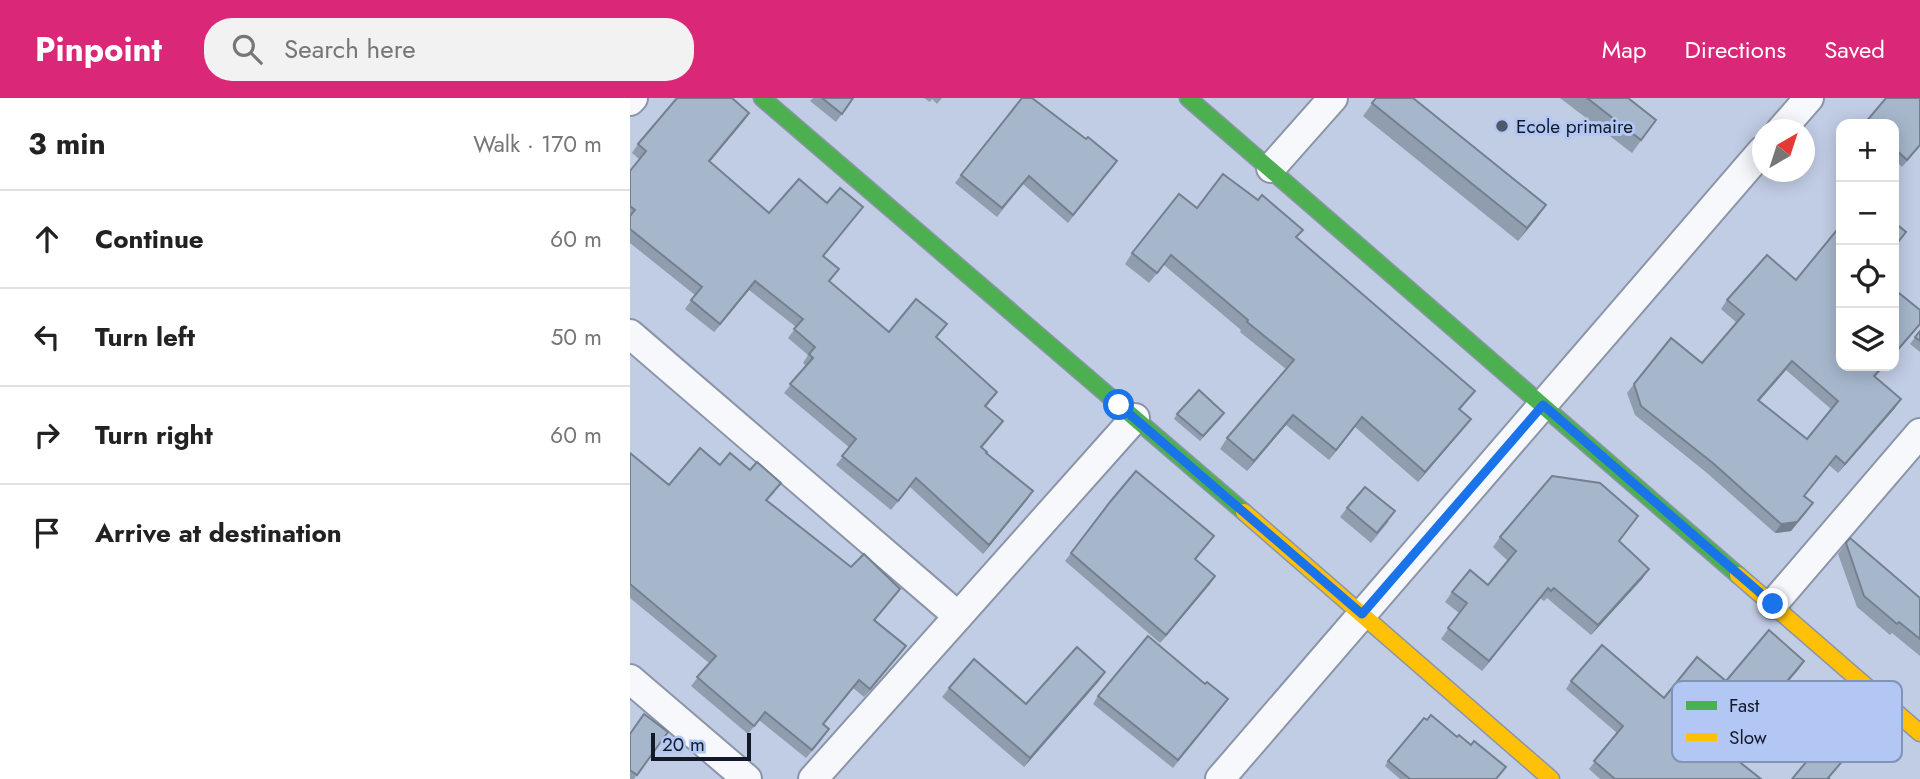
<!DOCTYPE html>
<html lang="en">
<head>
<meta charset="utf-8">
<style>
	:root { --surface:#fff; --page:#f2f2f2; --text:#222; --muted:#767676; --line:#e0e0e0; --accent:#db2777 }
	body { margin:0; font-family:Jost,sans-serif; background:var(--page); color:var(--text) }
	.controls { position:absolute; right:21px; top:21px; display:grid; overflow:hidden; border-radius:14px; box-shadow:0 4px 18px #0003 }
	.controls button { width:63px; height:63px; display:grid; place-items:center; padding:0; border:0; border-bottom:2px solid var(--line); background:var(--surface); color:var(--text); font:35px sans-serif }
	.compass { position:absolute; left:1122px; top:21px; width:63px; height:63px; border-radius:50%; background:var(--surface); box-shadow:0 4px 18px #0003; rotate:39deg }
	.scale { position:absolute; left:21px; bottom:18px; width:100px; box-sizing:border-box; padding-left:7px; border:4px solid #121929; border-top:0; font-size:19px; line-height:24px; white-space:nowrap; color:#121929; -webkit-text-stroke:5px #b2c7f4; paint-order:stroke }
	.stop { position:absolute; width:21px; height:21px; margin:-16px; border:5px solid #1a73e8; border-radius:50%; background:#fff }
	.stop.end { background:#1a73e8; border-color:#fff; box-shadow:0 2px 7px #0008 }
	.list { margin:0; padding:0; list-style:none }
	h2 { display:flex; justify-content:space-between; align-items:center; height:91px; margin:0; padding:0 28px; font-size:30px }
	h2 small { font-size:23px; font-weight:400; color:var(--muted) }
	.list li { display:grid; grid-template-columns:46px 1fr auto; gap:21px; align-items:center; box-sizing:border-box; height:98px; padding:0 28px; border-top:2px solid var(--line) }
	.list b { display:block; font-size:26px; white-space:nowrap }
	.list em { font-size:23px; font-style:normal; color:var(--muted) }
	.icon { flex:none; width:38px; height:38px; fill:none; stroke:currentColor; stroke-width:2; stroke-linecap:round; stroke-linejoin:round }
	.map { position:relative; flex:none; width:1290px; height:681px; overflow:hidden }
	header { display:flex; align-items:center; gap:42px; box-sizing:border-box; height:98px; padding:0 35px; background:var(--accent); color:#fff }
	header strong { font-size:33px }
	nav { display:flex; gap:38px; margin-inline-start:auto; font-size:24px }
	.search { width:490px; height:63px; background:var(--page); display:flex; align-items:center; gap:18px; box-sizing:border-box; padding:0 24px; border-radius:28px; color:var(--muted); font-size:26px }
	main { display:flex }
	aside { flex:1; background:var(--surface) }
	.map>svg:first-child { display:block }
</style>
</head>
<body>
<header>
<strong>Pinpoint</strong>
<div class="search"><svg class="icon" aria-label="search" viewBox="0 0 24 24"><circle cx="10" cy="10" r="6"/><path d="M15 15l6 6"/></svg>Search here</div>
<nav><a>Map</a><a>Directions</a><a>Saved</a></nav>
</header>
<main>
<aside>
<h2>3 min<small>Walk · 170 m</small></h2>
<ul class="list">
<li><svg class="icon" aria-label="ahead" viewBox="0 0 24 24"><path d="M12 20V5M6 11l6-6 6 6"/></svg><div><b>Continue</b></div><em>60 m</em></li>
<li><svg class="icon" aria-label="left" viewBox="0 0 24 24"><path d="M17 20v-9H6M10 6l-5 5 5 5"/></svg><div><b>Turn left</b></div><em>50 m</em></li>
<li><svg class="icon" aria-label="right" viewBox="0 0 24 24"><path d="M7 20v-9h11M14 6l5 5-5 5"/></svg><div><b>Turn right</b></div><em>60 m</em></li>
<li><svg class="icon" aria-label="arrive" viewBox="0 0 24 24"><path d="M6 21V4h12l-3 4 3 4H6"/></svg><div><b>Arrive at destination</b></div></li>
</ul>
</aside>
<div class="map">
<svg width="1290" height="681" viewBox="0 0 1290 681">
	<rect width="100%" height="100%" fill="#c1cde5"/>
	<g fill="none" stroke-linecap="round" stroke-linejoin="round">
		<defs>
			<g id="street">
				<polyline points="0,3 3,0"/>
				<polyline points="1151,32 1179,0"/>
				<polyline points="641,70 703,0"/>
				<polyline points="0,236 328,518"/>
				<polyline points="1143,506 1290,335"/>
				<polyline points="0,581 117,681"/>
				<polyline points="183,681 505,320"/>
				<polyline points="590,681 1132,53"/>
			</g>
			<g id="fast">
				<polyline points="132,0 614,414"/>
				<polyline points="558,0 1108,477"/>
			</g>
			<g id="slow">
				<polyline points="614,414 921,681"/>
				<polyline points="1108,477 1290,635"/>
			</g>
		</defs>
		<use href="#street" stroke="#8c94a7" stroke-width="32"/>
		<use href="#fast" stroke="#8c94a7" stroke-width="19"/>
		<use href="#slow" stroke="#8c94a7" stroke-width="19"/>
		<use href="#street" stroke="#f6f8fb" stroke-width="28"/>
		<use href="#fast" stroke="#4caf50" stroke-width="16"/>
		<use href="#slow" stroke="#ffc107" stroke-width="16"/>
	</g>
	<g fill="#8f9daf" fill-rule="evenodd">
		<polygon points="183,0 224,0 206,24 180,3"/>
		<polygon points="294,0 312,0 307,6 302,1 300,4"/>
		<polygon points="746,0 916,107 888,143 733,18"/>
		<polygon points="930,0 998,0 1026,22 1002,55"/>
		<polygon points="1256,0 1290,48 1272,69 1264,61 1264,26 1234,26"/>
		<polygon points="119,15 79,64 139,115 197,105 233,109 193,158 200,184 259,234 307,240 367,294 356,309 373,323 352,350 356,355 403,393 353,456 280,389 261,412 206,367 220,350 154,295 176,268 173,265 178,257 158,240 166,229 119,192 84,234 55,211 65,197 0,145 0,73 10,62 2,55 8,46"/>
		<polygon points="456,41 487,63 438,125 393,86 367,119 325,85 331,77"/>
		<polygon points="567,110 667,140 845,293 830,312 833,331 788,384 725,329 699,362 656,327 617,373 590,351 597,340 656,271 610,234 611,232 534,167 519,185 495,166 502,155"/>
		<path d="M 1097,202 L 1211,268 L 1255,268 L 1245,279 L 1265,310 L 1208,375 L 1199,367 L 1174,398 L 1177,414 L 1161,433 L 1145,435 L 1077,375 L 1005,317 L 997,295 L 1004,286 L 1072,265 L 1107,225 L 1091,211 ZM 1156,272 L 1201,311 L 1177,341 L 1129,303 Z"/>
		<polygon points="1290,233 1290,254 1280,246"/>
		<polygon points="547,316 591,320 570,343 544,321"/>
		<polygon points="0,355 39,387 90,367 145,394 137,403 221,469 270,491 245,522 270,556 234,599 223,590 193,627 193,640 176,660 129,622 118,636 61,588 79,565 0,500"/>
		<polygon points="480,404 584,438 565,462 580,486 530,545 435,463"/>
		<polygon points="717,410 759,423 741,445 710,419"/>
		<polygon points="1001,428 989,443 1019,471 1012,481 961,537 917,500 914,503 910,500 852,573 811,541 829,515 815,504 822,494 858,487 878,463 863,449 870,439"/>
		<polygon points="1216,445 1290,500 1290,558 1262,535 1260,537 1227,509 1208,456"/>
		<polygon points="1174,563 1098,654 1131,681 970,681 959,671 987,635 936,591 941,583 1034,600"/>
		<polygon points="469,583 394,669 312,599 319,590 396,606"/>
		<polygon points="468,598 592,609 543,670 463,606"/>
		<polygon points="38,634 4,681 0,681 0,636"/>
		<polygon points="758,663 867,681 770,681 755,668"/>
	</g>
	<g fill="#74808f">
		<polygon points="119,15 113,24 73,72 79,63"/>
		<polygon points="916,107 907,120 888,143 897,130"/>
		<polygon points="125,183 119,192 84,234 90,226"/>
		<polygon points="1290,226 1290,227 1264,257 1264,256"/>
		<polygon points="1162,263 1156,272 1122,311 1128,302"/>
		<polygon points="1271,301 1265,310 1208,375 1215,366"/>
		<polygon points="663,317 656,327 617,373 624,363"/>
		<polygon points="732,319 725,329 699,362 706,352"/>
		<polygon points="841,321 833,331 788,384 795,374"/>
		<polygon points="403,393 397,402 353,456 359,447"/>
		<polygon points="1183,405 1161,433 1145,435 1151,426"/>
		<polygon points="1019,471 1012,481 961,537 968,527"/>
		<polygon points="585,478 580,486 530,545 536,537"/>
		<polygon points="918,490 910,500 852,573 859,563"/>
		<polygon points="270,491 264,499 238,530 244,522"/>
		<polygon points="276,548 270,556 234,599 240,591"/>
		<polygon points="1174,563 1169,571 1092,662 1097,654"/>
		<polygon points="475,574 469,583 394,669 400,660"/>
		<polygon points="1237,634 1232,642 1197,681"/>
	</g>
	<g fill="#a6b7cc" stroke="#74808f" stroke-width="2" fill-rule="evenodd">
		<polygon points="47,0 102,0 119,15 79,63 139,115 169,81 197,105 210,90 233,109 193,158 209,171 199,183 259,234 286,201 317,226 306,239 367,294 355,308 373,323 351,349 357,354 356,355 403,393 359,447 286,380 268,403 212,358 226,341 160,286 183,260 179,256 185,249 164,231 173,221 125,183 90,226 61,202 72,189 0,131 0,118 5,112 0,108 0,73 16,53 8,46"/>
		<polygon points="192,0 223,0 212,16"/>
		<polygon points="392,0 402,0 456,41 458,39 487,63 443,117 399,78 372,110 331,77"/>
		<polygon points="746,0 783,0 916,107 897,130 742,5"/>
		<polygon points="957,0 998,0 1026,22 1011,42"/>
		<polygon points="1256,0 1290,0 1290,47 1277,62 1264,50 1264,26 1237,26 1235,25"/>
		<polygon points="593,76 628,102 632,97 673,132 666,139 845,293 829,311 841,321 795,374 732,319 706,352 663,317 624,363 597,340 664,262 617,224 618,222 541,157 527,175 502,155 549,96 567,110"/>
		<polygon points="1264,124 1276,134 1264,149"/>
		<path d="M 1211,127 L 1211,268 L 1253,268 L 1244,278 L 1271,301 L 1215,366 L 1206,358 L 1174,398 L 1183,405 L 1167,424 L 1151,426 L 1084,366 L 1011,308 L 1004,286 L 1041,240 L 1072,265 L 1114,216 L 1097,202 L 1137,157 L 1166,182 ZM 1162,263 L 1208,303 L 1177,341 L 1128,302 Z"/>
		<polygon points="1264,191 1290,212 1290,226 1264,256"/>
		<polygon points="1290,233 1290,243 1285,239"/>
		<polygon points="569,292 594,315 573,338 547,316"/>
		<polygon points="70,350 90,367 100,355 120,372 127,364 151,385 136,402 221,469 234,456 270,491 244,522 276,548 240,591 229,582 193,626 199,631 182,652 135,614 124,628 67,579 86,558 0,486 0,355 39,387"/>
		<polygon points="506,373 584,438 565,461 585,478 536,537 441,455 480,404"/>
		<polygon points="922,378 970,385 1008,418 989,443 1019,471 968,527 924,490 921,493 918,490 859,563 818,530 837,505 822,494 840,472 858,487 886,453 870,439"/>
		<polygon points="735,389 765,413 747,435 717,410"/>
		<polygon points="1220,440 1290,500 1290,541 1269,524 1267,526 1234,498 1216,445"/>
		<polygon points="1139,532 1174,563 1097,654 1131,681 985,681 964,663 993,628 941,583 972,547 1034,600 1067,559 1096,583"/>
		<polygon points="518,538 575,586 577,584 598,601 548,662 468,598"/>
		<polygon points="447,549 475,574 400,660 319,590 344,561 396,606"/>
		<polygon points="14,616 38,634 7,677 0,672 0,636"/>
		<polygon points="1216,616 1237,634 1198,680 1200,681 1162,681"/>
		<polygon points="801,617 827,639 829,637 841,647 844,643 876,669 866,681 780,681 758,663 794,620 797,622"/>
	</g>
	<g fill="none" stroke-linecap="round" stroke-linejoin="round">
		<polyline stroke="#1a73e8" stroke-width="9" points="489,307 732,516 913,307 1143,506"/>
	</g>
	<circle fill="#4f586b" stroke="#b2c7f4" stroke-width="2.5" cx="872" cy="28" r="7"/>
	<g text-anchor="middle" stroke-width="6" stroke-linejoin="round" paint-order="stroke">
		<g font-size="19" fill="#121929" stroke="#b2c7f4" text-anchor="start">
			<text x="886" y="35">Ecole primaire</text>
		</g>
	</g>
	<rect x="1042" y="583" width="230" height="81" rx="10" fill="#b2c7f4" stroke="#8293b7" stroke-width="2"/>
	<rect x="1056" y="603" width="31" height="9" fill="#4caf50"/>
	<rect x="1056" y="635" width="31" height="8" fill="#ffc107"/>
	<g font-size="19" fill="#121929">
		<text x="1099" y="614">Fast</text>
		<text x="1099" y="646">Slow</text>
	</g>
</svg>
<div class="controls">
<button>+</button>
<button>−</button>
<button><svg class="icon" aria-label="locate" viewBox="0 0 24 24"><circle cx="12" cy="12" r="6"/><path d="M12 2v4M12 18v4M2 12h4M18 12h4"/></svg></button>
<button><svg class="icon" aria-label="layers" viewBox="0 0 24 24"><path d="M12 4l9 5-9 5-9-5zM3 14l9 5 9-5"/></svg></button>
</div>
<svg class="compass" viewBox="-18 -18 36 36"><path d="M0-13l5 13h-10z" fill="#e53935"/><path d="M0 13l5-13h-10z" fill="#767676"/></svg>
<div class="scale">20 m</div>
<div class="stop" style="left:489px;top:307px"></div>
<div class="stop end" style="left:1143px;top:506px"></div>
</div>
</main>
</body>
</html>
